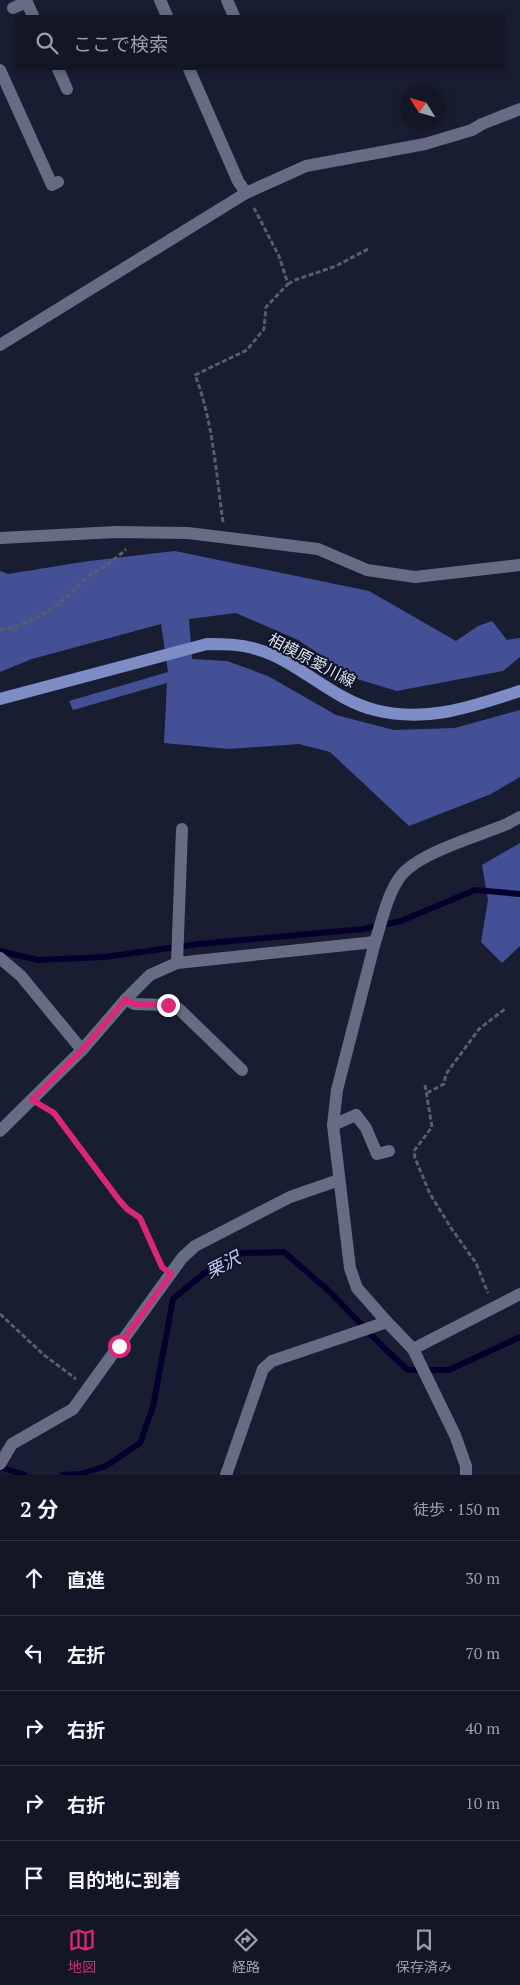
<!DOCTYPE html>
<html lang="ja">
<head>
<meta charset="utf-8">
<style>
	:root { --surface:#131625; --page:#1c1f2d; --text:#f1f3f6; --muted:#9d9fa7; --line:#323542; --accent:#db2777 }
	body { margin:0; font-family:"PT Serif","Noto Sans JP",serif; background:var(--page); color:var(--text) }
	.compass { position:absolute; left:400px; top:85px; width:45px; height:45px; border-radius:50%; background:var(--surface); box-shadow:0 2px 8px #0003; rotate:307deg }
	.stop { position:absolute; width:15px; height:15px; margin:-11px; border:4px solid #db2777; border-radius:50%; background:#fff }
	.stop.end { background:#db2777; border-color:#fff; box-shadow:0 1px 5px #0008 }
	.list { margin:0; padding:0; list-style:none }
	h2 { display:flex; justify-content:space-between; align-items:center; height:65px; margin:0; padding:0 20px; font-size:21px }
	h2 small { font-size:16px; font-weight:400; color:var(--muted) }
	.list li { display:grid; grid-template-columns:32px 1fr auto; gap:15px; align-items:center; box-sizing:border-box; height:75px; padding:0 20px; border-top:1px solid var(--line) }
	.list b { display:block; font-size:19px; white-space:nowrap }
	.list em { font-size:16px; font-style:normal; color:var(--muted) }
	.icon { flex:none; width:28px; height:28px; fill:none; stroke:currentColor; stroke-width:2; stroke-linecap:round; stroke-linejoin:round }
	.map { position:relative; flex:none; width:520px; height:1475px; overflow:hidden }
	.search { position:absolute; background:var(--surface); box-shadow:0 2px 8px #0003; left:15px; right:15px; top:15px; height:55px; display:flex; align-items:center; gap:12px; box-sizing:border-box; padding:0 18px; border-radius:0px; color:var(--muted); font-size:19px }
	.sheet { height:440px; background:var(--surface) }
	nav { display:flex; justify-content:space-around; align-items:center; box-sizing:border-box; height:70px; border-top:1px solid var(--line); background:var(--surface); font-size:14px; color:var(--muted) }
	nav a { display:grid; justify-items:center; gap:2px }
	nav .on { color:var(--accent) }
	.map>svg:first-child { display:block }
</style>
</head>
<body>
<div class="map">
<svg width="520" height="1475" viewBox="0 0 520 1475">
	<rect width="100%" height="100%" fill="#191d31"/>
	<g fill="#435096">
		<polygon points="175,551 369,591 456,641 478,626 492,621 507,640 520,638 520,657 503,671 397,691 357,679 298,640 236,613 189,619 192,659 227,661 268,676 336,715 394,730 455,728 520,710 520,777 491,794 409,826 330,752 299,744 229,749 164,743 167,683 73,710 69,701 168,672 161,624 32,659 0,672 0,571 8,574 89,561"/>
		<polygon points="520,843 520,946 502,963 481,942 488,900 482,865"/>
	</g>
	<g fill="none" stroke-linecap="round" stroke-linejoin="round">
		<g stroke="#04002d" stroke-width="6">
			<polyline points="0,951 38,960 104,957 199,944 363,929 401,921 475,890 520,894"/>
			<polyline points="0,1467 25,1475"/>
			<polyline points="63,1475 80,1474 106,1466 140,1443 153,1407 173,1299 203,1274 242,1253 284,1252 330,1292 385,1349 408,1370 449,1370 520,1337"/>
		</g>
		<g stroke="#595d6f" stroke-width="3" stroke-dasharray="5 2.5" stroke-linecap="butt">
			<polyline points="288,284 295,280 336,266 368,249"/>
			<path d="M 223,522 C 216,473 213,421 195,375 L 247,350 L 264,329 L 266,307 L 288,284 L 279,256 L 254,208"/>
			<path d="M 0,630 C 26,626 52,611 71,593 C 76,588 80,583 85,579 C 98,569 115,561 126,549"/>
			<polyline points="425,1085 432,1127 414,1151 415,1158 430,1194 451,1228 476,1263 488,1293"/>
			<polyline points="427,1093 444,1084 446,1074 479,1029 505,1009"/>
			<polyline points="45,1108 54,1113 127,1209 140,1218 159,1261"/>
			<polyline points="0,1314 44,1355 76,1379"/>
		</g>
		<g stroke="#656c83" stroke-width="12">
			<polyline points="26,0 33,16"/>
			<polyline points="160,0 167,16"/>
			<polyline points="227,0 234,16"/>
			<polyline points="13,8 27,2"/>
			<polyline points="58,69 67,89"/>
			<polyline points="189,69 238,181 246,193"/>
			<polyline points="0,70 52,185 58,182"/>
			<polyline points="0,538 116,532 188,533 318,549 367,570 415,577 520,565"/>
			<polyline points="126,999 134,1004 168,1005 179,1009 242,1070"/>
		</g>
		<g stroke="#656c83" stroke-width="12">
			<polyline points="0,345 246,193 306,166 425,144 472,130 482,124 520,109"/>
			<path d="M 375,942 C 382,921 387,895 400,877 C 417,853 479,836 507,824 L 520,817"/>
			<polyline points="0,958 21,976 82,1050"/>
			<polyline points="177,963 182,829"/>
			<polyline points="333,1125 356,1115 366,1128 377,1154 389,1151"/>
			<polyline points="0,1131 82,1050 126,999 150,975 177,963 375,942 337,1090 333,1125 350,1268 357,1288 387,1322 413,1349 455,1435 466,1466 466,1475"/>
			<polyline points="413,1349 520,1294"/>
			<polyline points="0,1464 12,1444 73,1409 182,1258 195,1246 290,1197 339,1180"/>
			<polyline points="226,1475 263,1369 272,1361 387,1322"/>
		</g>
		<path stroke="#7f8dc7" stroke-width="12" d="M 0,699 L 207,644 C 223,644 240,644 256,649 C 299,661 331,699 375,710 C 427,723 471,707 520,691"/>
	</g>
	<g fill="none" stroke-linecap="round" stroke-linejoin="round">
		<polyline stroke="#db2777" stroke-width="6" points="119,1346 171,1274 162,1267 140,1218 127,1209 119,1200 54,1113 32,1100 82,1050 126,999 134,1004 168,1005"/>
	</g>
	<g text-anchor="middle" stroke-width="4" stroke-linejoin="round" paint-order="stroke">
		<g font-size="16" fill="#dbdfec" stroke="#101427">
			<text transform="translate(312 660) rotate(28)" y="6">相模原愛川線</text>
		</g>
		<g font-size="18" font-style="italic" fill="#bec9f2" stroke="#101427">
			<text transform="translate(223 1265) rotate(-27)" y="6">栗沢</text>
		</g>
	</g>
</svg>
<svg class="compass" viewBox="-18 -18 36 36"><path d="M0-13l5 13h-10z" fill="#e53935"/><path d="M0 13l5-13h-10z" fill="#9d9fa7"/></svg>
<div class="stop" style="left:119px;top:1346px"></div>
<div class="stop end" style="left:168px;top:1005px"></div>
<div class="search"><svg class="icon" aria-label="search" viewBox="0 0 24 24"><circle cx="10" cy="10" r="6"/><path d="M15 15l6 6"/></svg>ここで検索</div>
</div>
<section class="sheet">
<h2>2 分<small>徒歩 · 150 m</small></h2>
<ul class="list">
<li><svg class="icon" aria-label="ahead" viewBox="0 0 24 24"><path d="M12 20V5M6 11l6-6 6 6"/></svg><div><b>直進</b></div><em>30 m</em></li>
<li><svg class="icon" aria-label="left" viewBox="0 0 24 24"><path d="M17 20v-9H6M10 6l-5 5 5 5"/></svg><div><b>左折</b></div><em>70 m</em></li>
<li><svg class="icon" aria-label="right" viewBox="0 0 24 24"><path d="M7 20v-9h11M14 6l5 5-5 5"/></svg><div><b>右折</b></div><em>40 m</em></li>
<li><svg class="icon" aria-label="right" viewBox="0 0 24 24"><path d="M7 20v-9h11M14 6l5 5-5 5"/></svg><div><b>右折</b></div><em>10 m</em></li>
<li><svg class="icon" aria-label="arrive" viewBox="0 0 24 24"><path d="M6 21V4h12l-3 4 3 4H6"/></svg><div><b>目的地に到着</b></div></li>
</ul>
</section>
<nav>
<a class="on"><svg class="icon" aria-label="map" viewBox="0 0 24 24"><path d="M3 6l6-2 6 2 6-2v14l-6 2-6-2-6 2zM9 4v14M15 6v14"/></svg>地図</a>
<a><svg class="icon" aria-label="directions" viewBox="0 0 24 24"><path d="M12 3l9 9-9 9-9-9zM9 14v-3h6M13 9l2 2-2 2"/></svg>経路</a>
<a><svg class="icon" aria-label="saved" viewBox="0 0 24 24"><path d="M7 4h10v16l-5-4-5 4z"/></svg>保存済み</a>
</nav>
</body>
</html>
